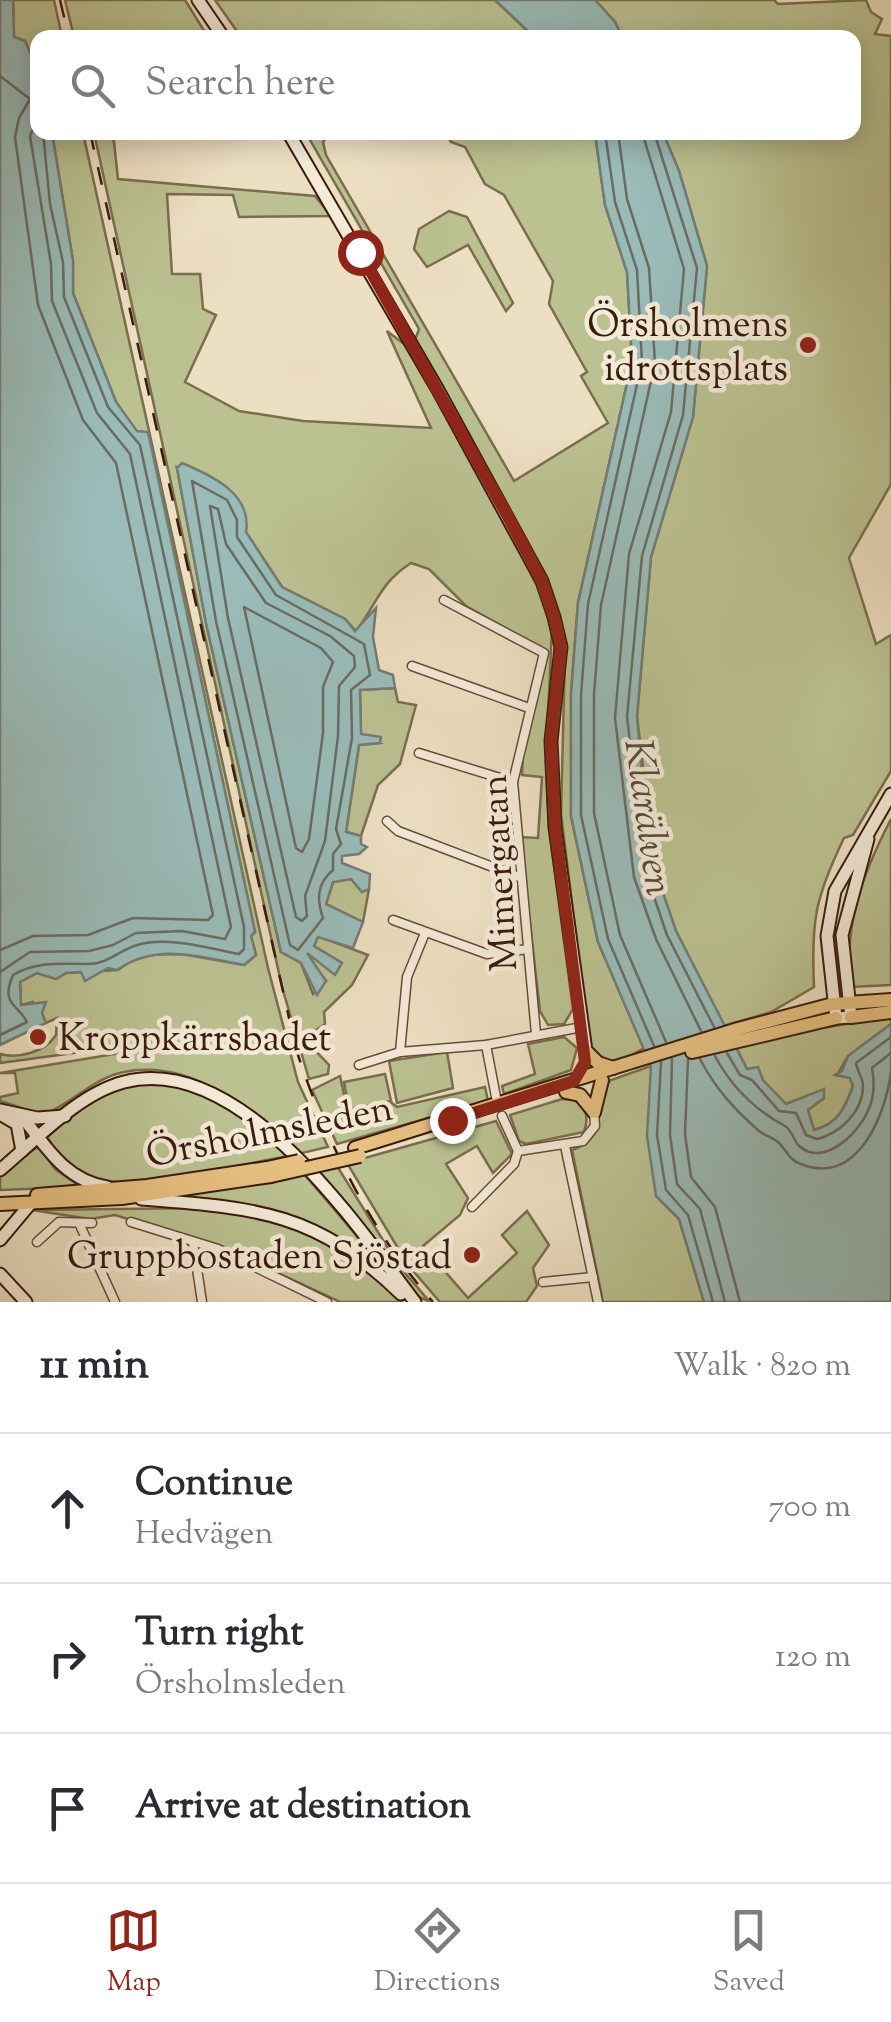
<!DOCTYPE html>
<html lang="en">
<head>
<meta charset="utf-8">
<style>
	:root { --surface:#fff; --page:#f2f2f3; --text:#2b2b33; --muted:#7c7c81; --line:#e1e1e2; --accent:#8f2418 }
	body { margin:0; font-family:"Sorts Mill Goudy",serif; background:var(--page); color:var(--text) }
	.stop { position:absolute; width:30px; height:30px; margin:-22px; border:8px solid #8f2418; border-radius:50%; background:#fff }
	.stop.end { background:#8f2418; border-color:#fff; box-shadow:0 2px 10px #0008 }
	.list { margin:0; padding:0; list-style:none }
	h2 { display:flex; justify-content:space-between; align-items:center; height:130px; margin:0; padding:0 40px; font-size:42px }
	h2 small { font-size:32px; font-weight:400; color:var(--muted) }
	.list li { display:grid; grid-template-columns:65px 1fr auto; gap:30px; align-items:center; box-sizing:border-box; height:150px; padding:0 40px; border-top:2px solid var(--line) }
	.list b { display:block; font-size:38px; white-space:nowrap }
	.list p { margin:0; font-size:32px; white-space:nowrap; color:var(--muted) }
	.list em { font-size:32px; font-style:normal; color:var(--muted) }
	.icon { flex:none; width:55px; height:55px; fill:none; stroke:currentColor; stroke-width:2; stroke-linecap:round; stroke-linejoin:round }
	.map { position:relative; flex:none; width:891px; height:1302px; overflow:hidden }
	.search { position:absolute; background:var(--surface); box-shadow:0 5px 25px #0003; left:30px; right:30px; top:30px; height:110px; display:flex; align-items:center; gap:25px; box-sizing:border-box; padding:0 35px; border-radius:20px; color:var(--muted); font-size:38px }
	.sheet { height:580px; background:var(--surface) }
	nav { display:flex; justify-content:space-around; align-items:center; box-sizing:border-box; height:140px; border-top:2px solid var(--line); background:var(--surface); font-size:28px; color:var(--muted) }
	nav a { display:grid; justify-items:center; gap:5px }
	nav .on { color:var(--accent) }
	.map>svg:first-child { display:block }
</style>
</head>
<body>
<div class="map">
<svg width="891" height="1302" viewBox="0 0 891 1302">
	<rect width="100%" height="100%" fill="#eddfc2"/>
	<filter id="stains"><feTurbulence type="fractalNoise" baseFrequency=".002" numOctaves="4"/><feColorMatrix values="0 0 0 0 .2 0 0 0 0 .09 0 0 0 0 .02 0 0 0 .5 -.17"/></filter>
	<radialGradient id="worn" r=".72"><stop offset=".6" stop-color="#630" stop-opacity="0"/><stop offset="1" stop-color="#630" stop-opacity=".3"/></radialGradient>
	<g fill="#bbc191" stroke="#7a6e4e" stroke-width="2.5">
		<polygon points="13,0 54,0 62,37 38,38 37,68 25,41 14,37"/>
		<polygon points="65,0 185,0 208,37 74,37"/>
		<polygon points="215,0 495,0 534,37 241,37"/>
		<path d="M 595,0 L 774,0 L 778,4 L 866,0 L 871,12 L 882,19 L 875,34 L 891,36 L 891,484 L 849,558 L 876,644 L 891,635 L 891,771 L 853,835 L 844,838 C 815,898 811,921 814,987 L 771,1012 L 724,1026 L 676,931 L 655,870 L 637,716 L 651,557 L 693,417 L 707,266 L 679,171 L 663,133 L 854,132 L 854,38 L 622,37 L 615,22 Z"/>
		<path d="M 52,133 L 83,133 L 268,968 L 298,1082 L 328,1147 L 298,1154 C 252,1111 193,1058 124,1072 C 93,1078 72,1104 43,1115 L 0,1101 L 0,1097 L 18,1093 L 15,1073 L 0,1073 L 115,1054 L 118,1047 L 0,1063 L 0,1054 C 19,1059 45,1052 56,1035 L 57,1018 L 46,1023 L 33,1002 L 21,1005 L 20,982 L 37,973 L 56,979 L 66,973 L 118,970 L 139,955 L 182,954 L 244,965 L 256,955 L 251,936 L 255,932 L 148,433 L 137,432 L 116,402 L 73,293 L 73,261 Z"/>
		<path d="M 94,133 L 113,133 L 118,179 L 315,196 L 331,216 L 239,217 L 233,195 L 167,194 L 172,274 L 200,274 L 203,309 L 216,315 L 185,382 L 239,411 L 303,421 L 431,428 L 387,331 L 408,347 L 506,524 L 547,606 L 552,628 L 546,762 L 549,829 L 573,1009 L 564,1024 L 548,1025 L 540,1011 L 520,837 L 538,838 L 542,777 L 522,775 L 523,750 L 548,652 L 466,606 L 429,569 L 411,563 C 380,583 378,602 356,631 L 345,619 L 282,587 L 246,532 L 177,468 L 206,623 L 281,952 L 301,963 L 313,994 L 326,981 L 306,954 L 342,963 L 314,946 L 318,936 L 368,955 L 352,985 L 324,1012 L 325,1024 L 309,1035 L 309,1044 L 329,1065 L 328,1074 L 309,1079 L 282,987 Z"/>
		<polygon points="306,133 330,133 323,142 326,155 514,481 608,423 581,376 587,372 549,304 553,281 504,195 485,184 465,147 451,142 446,133 595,133 605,205 627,272 632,361 578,603 571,694 571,816 598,942 644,1048 619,1062 600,1059 591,1049 587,1025 561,814 565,654 541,569 415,340 419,329"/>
		<polygon points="449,211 467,217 513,303 506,311 468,245 427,267 414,249 419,229"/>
		<polygon points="395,688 398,702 416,705 400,764 378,785 361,836 346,832 359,745 379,743 361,735 360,690"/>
		<path d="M 891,819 L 891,985 L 850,987 C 844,923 862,875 891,819 Z"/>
		<polygon points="351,879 362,892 369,889 363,922 326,904 333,882"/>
		<path d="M 891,1017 L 891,1024 L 848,1056 L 837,1075 L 850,1078 L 853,1086 C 845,1108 838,1124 814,1130 L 808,1110 L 824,1098 L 823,1091 L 785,1104 L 747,1069 L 736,1047 L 783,1034 Z"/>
		<polygon points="564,1037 577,1048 571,1070 504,1094 502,1086 535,1074 528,1044"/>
		<polygon points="447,1052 453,1088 397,1103 389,1061"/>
		<path d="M 651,1066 L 656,1196 L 679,1219 L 704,1302 L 603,1302 L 572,1150 C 605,1139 596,1117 603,1089 L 611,1080 Z"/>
		<polygon points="385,1074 391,1101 349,1109 344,1082"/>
		<polygon points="340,1076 348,1112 392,1103 397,1107 485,1087 488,1101 337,1144 312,1090"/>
		<path d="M 135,1083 L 190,1085 L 258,1128 L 288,1156 C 243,1164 124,1193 84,1177 C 66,1170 57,1151 47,1137 L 87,1102 Z"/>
		<path d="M 562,1099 L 575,1100 C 587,1111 589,1117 584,1132 L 526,1144 L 519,1141 L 510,1115 Z"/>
		<polygon points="496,1121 512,1154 493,1173 477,1146 446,1164 468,1198 460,1215 423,1246 468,1298 517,1253 502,1235 527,1211 549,1245 533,1268 537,1286 526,1302 440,1302 408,1265 347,1163"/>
		<polygon points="39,1146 55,1169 81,1187 0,1190 0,1174"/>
		<polygon points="337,1166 399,1266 430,1302 419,1297 315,1172"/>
		<path d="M 304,1174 L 386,1270 C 305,1209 263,1203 164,1199 Z"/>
		<path d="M 200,1208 C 286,1217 342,1239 402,1302 L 340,1302 L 224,1248 L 115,1215 L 90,1219 L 32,1210 Z"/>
	</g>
	<g fill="#9abcb9" stroke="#747c74" stroke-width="2.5">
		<path d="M 0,0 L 13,0 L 14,37 L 25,41 L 37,68 L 38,132 L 52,133 L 73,261 L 73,293 L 116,402 L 137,431 L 148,432 L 255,932 L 251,936 L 256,955 L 244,965 C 199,957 157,942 117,970 L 108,968 L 85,981 L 81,972 L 66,973 L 56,979 L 37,973 L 20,982 L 21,1005 L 46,1002 L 42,1013 L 46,1023 L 0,1045 Z"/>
		<polygon points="495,0 595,0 615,22 622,37 534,37"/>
		<path d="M 595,133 L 663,133 L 679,171 L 707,266 L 693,417 L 651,557 L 637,716 L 644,800 L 655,870 L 676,931 L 747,1069 L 758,1067 L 763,1080 L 786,1104 L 824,1089 L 824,1098 L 808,1110 L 814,1130 C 838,1124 845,1108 853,1086 L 850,1078 L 835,1075 L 842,1071 L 848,1056 L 891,1024 L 891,1302 L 704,1302 L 679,1219 L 656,1196 L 647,1136 L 651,1066 L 598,942 L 571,816 L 571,694 L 578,603 L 632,361 L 627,272 L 605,205 Z"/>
		<path d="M 182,463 C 213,476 252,494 246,532 L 282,587 L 345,619 L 355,631 L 376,608 L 373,637 L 379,670 L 393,675 L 395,688 L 360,690 L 361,734 L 381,737 L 380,743 L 359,745 L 346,832 L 361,836 L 361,844 L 367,847 L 359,854 L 342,856 L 342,863 L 370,874 L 369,889 L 362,892 L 351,879 L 333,882 L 326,904 L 363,922 L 353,948 L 318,937 L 314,946 L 342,963 L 335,975 L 307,953 L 326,981 L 317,995 L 301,963 L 281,952 L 206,623 L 177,468 Z"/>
	</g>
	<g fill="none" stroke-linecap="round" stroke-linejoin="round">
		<g stroke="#6a6c62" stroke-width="2.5">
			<polyline points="0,76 30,99 19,118 15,137 38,305 83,420 116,463 213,915 208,920 133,918 88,935 33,936 0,950"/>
			<polyline points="605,132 615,202 637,270 642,362 588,604 581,695 581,815 608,939 654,1046"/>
			<polyline points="618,132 627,199 649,268 655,363 601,605 594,695 594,813 620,935 666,1042"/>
			<polyline points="642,132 684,269 671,412 629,554 615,718 634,877 656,939 701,1031"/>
			<polyline points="654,132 697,268 683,415 642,556 627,717 646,873 667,935 714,1027"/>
			<path d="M 192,481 L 227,500 L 237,520 L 237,537 L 276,595 L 364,644 L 370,675 L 351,690 L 352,738 L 336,829 L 341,844 L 333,854 L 333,870 C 316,884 317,901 323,918 L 298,950 L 290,945 L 216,621 Z"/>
			<polygon points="210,506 218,509 226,544 266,603 330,636 354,656 355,667 339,686 338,736 325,841 305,896 307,916 302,921 296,917 228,618"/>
			<polygon points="244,607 321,648 333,662 323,687 323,733 309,839 302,852 296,848"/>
			<polyline points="0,972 30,952 89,951 113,945 136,933 182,931 225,939 231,927 130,454 97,413 52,301 51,264 30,136 38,117"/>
			<path d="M 0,1035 L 27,1022 C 18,1004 0,1005 13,975 C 37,961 61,964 87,964 C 106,965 120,950 137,945 C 168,936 208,948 239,954 L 244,949 L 244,927 L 140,445 L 108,407 L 64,297 L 63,262 L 50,204 L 43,132"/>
			<path d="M 727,1053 L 740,1075 L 752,1080 L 779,1111 L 796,1113 L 806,1135 L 817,1139 C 839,1134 863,1112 863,1086 C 863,1078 857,1071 856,1063 L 891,1037"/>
			<path d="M 715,1056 C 731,1086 755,1110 785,1126 C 792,1130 793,1139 798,1145 C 819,1165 846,1143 858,1127 C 873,1108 876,1090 872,1068 L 891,1053"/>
			<polyline points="672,1059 670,1135 677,1184 700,1209 725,1302"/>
			<path d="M 700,1059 C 715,1088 734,1109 759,1131 C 765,1136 774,1138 779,1143 C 787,1151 789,1160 801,1164 C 859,1187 886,1112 891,1072"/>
			<polyline points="688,1060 685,1134 691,1177 715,1207 740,1302"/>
			<polyline points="661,1062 657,1135 666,1190 688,1215 713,1302"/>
		</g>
		<defs>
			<g id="street">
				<polyline points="444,600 544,653 513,782 536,1034"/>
				<polyline points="412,666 529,708"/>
				<polyline points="419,753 513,782"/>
				<polyline points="387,821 398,831 519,877"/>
				<polyline points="393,920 487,954 528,949"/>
				<polyline points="486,1045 496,1097"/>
				<polyline points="400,1052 407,977 425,933"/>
				<polyline points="359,1065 400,1052 486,1045 582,1027"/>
				<polyline points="502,1116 518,1151"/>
				<polyline points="565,1146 598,1302"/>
				<polyline points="518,1151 583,1141 595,1126 594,1112"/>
				<polyline points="472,1207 514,1164 518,1151"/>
				<polyline points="131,1222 218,1249 327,1302"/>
				<polyline points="79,1223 115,1302"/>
				<polyline points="37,1242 59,1222 92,1223"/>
				<polyline points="193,1242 202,1302"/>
				<polyline points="543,1282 593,1277"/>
			</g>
			<g id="secondary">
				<polyline points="198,0 224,38"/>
				<polyline points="288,132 438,390 542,581 554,617 561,647 551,741 555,827 586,1051"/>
				<polyline points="868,839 842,935 851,1017 836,1018 827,936 835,891 891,794"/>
				<polyline points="0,1110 37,1118 65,1116"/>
				<polyline points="0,1114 17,1124 22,1151"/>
				<path d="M 21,1115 C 46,1147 65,1180 107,1187"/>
				<path d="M 0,1170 C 36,1140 78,1094 124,1082 C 240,1052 355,1223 415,1302"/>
				<path d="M 141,1199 C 256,1208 315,1211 401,1294"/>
				<polyline points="0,1240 31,1203"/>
				<polyline points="0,1274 26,1302"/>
			</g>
			<g id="primary">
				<polyline points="851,1017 891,1012"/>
				<polyline points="586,1051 598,1063 613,1068"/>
				<polyline points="692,1052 836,1018"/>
				<polyline points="566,1092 580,1095 594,1112"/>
				<polyline points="594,1112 602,1080"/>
				<polyline points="355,1148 738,1029 833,1004 891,1000"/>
				<polyline points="37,1195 147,1186 267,1168"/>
				<polyline points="0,1204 122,1198 271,1176"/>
			</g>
		</defs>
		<use href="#street" stroke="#674c3a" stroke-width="11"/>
		<use href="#secondary" stroke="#3a1b0c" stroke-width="15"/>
		<use href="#primary" stroke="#3a1b0c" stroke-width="16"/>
		<use href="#street" stroke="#f3ead7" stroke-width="8"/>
		<use href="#secondary" stroke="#f3ead7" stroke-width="11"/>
		<use href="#primary" stroke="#e6c081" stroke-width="12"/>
		<g stroke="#3a1b0c" stroke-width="2.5" stroke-dasharray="18 18" stroke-linecap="butt">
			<polyline points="60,0 69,38"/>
			<path d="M 90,132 L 296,1049 C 326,1141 369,1229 433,1302"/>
		</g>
		<defs>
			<g id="primary-bridge">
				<polyline points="267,1168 299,1161"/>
				<polyline points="271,1176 360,1156"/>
			</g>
		</defs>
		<use href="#primary-bridge" stroke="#3a1b0c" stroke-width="16" stroke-linecap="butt"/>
		<use href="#primary-bridge" stroke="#e6c081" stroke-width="12"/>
	</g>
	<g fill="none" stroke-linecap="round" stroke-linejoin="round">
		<polyline stroke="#8f2418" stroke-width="12" points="360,252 506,513 542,581 554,617 561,647 551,741 555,827 585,1062 574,1081 452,1120"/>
	</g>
	<g fill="#8f2418" stroke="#f3ead7" stroke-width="4">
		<circle cx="808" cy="345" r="10"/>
		<circle cx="38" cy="1037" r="10"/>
		<circle cx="472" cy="1255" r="10"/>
	</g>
	<g text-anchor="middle" stroke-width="9" stroke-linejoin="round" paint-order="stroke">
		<g font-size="38" fill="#3a1b0c" stroke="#f3ead7" text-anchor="end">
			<text x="788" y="336">Örsholmens<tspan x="788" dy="44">idrottsplats</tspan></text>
			<text x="58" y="1050" text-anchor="start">Kroppkärrsbadet</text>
			<text x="452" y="1268">Gruppbostaden Sjöstad</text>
		</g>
		<g font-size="38" fill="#3a1b0c" stroke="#f3ead7">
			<text transform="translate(498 873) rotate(-93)" y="13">Mimergatan</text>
			<text transform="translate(269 1130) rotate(-11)" y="13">Örsholmsleden</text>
		</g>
		<g font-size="40" font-style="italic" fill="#574b40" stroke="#f3ead7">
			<text transform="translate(650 817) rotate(82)" y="14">Klarälven</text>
		</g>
	</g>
	<rect width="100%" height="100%" filter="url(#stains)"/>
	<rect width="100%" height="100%" fill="url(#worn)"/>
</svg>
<div class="stop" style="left:360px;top:252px"></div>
<div class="stop end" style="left:452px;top:1120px"></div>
<div class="search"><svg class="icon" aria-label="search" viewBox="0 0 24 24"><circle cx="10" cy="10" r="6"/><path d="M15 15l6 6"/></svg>Search here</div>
</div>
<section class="sheet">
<h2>11 min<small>Walk · 820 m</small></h2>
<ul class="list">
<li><svg class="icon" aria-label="ahead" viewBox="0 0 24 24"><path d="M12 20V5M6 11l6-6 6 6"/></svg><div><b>Continue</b><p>Hedvägen</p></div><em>700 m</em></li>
<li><svg class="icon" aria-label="right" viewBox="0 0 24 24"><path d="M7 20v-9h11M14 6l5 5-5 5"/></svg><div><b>Turn right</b><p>Örsholmsleden</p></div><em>120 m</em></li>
<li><svg class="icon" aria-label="arrive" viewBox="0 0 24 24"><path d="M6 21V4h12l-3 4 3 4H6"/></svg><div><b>Arrive at destination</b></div></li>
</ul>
</section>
<nav>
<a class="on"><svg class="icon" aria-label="map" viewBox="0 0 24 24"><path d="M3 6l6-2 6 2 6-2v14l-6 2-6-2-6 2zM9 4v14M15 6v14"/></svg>Map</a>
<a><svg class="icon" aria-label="directions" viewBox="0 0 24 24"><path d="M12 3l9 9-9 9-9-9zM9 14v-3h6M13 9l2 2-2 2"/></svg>Directions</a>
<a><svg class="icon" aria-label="saved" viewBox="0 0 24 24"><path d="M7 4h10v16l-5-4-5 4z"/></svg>Saved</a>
</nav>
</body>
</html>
